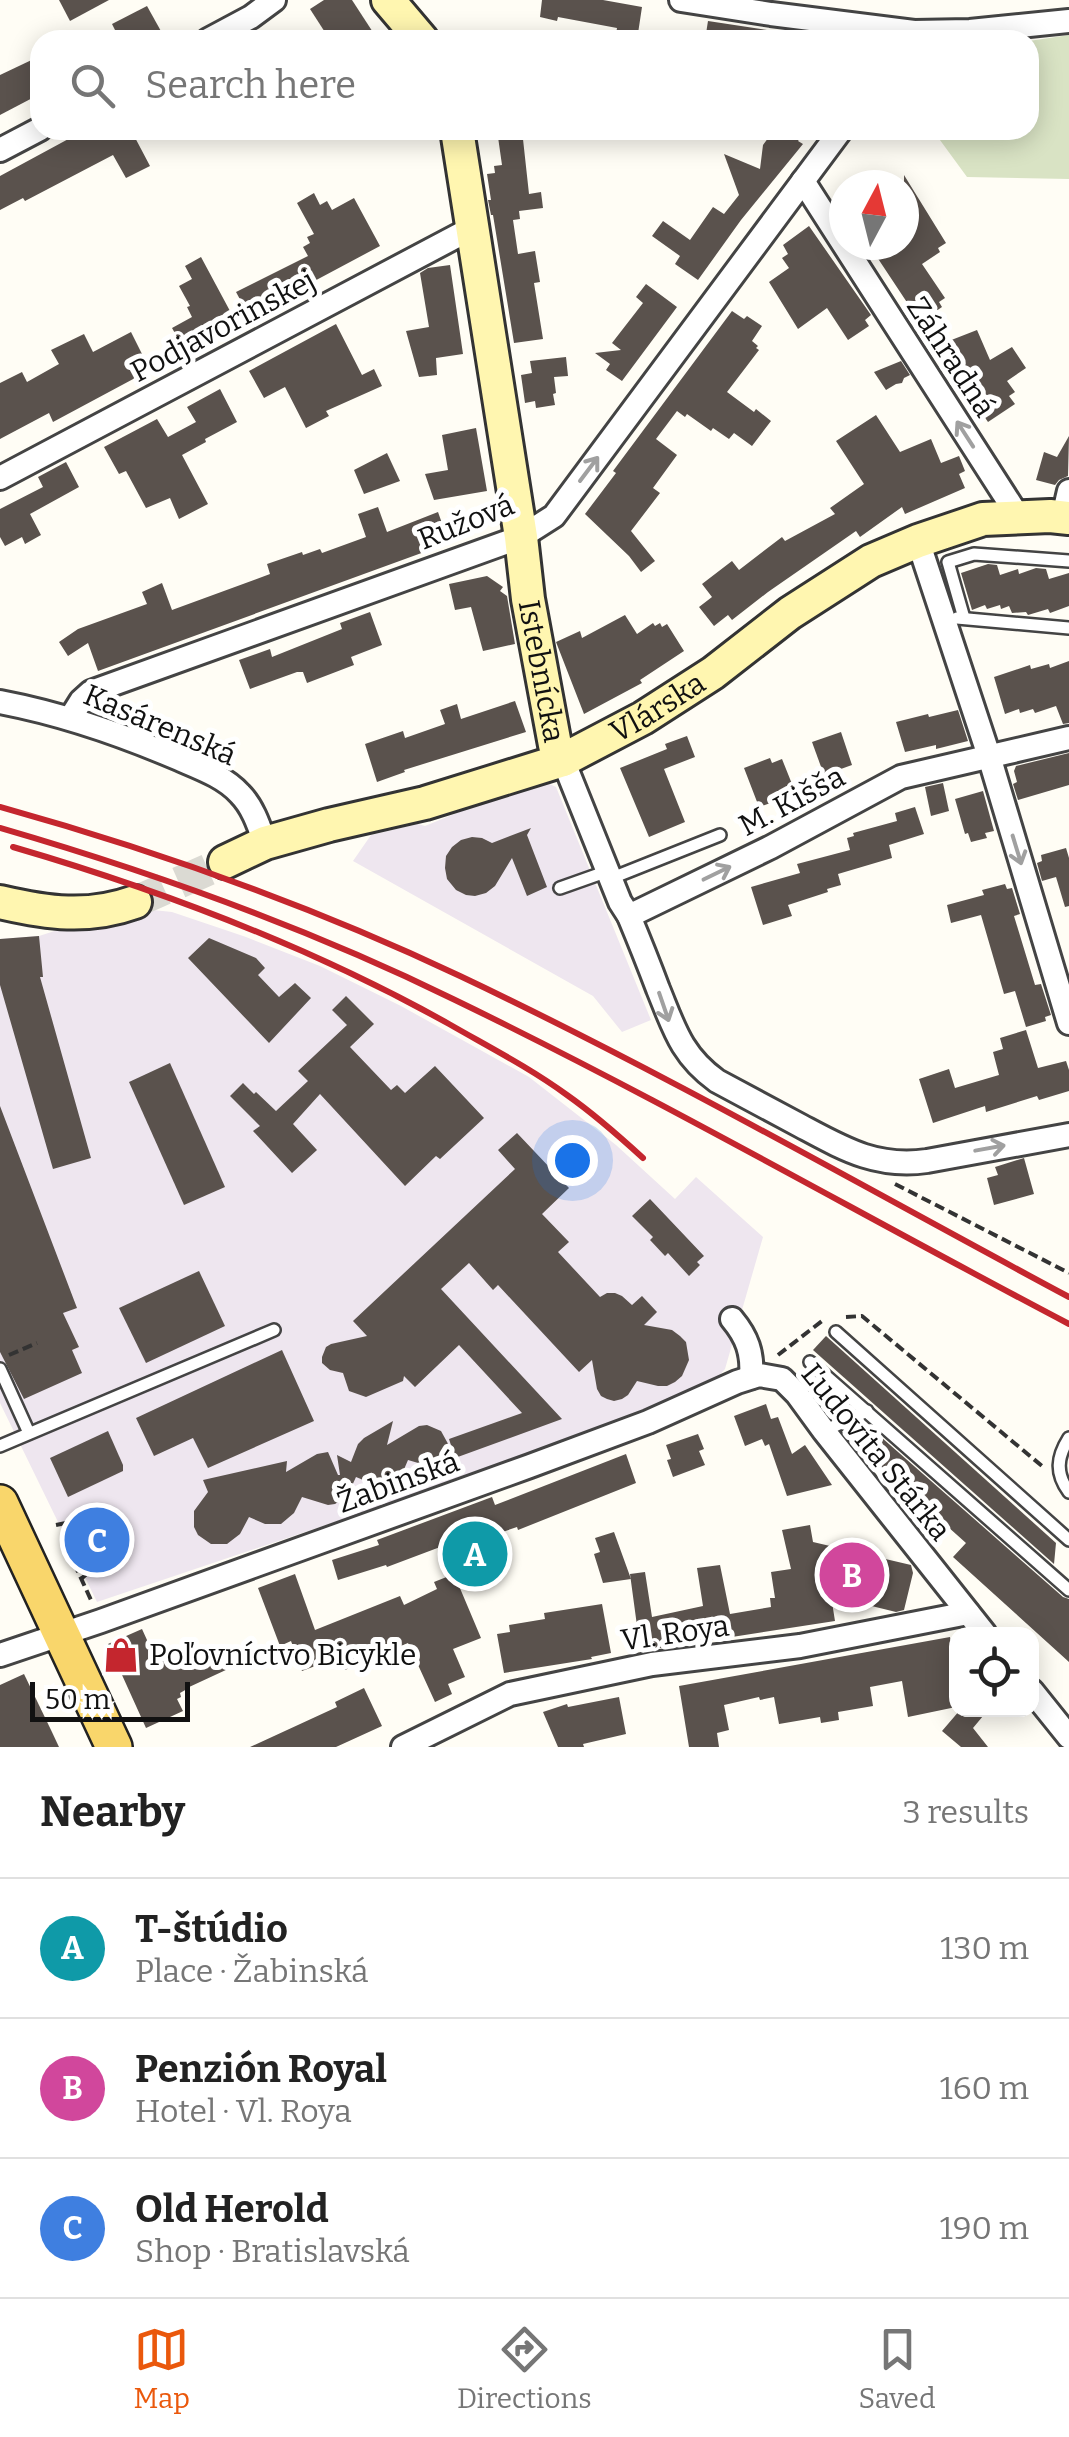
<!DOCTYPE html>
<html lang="en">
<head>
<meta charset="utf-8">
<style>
	:root { --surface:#fff; --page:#f6f6f6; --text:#222; --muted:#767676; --line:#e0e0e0; --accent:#ea580c }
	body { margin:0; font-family:Bitter,serif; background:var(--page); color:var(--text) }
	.controls { position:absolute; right:30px; bottom:30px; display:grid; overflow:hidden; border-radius:20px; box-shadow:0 5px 25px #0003 }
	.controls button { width:90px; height:90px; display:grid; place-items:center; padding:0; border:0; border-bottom:2px solid var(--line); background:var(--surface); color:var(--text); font:50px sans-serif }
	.compass { position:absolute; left:829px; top:170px; width:90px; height:90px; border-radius:50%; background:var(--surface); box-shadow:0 5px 25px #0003; rotate:7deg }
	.scale { position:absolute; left:30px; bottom:25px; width:160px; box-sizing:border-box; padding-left:10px; border:5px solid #111; border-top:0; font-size:28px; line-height:35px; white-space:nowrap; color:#111; -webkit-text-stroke:8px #fff; paint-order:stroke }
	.you { position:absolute; left:572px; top:1160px; width:35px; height:35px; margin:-25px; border:8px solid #fff; border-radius:50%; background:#1a73e8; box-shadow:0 0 0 15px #1a73e833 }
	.badge { display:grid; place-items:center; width:65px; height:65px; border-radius:50%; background:var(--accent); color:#fff; font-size:32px; font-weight:700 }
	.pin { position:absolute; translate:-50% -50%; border:5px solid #fff; box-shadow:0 2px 10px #0006 }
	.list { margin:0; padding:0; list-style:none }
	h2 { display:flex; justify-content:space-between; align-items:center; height:130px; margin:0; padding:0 40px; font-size:42px }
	h2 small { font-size:32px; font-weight:400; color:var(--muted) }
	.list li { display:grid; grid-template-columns:65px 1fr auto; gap:30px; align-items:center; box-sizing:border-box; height:140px; padding:0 40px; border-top:2px solid var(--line) }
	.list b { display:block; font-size:38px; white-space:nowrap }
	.list p { margin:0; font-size:32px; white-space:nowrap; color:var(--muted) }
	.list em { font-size:32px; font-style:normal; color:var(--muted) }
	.icon { flex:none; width:55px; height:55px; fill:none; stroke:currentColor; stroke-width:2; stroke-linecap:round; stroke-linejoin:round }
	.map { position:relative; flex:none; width:1069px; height:1747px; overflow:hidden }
	.search { position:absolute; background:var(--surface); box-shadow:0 5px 25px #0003; left:30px; right:30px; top:30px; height:110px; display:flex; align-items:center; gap:25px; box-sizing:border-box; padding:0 35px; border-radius:30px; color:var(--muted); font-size:38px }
	.sheet { height:550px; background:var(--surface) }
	nav { display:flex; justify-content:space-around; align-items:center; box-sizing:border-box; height:140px; border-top:2px solid var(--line); background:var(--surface); font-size:28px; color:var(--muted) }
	nav a { display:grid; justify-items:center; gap:5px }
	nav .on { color:var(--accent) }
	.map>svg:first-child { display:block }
</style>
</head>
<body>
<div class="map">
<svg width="1069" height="1747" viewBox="0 0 1069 1747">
	<rect width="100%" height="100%" fill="#fffdf5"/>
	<g fill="#eee6ef">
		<polygon points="543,781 556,787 651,1020 622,1032 593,996 353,861 371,835 418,824 425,826 464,810 505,789 533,782 542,784"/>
		<polygon points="153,910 172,912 246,937 320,966 401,1006 529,1077 616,1145 675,1199 696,1177 763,1237 725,1369 717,1378 702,1388 442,1486 97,1602 0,1403 0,939 39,936 64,928 140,916"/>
	</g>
	<polygon fill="#d9e3c4" points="1069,35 1069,179 967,177 937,136 929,130 1029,130 1029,41"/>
	<g fill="#5a524d">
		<polygon points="59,0 109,0 70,21"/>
		<polygon points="324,0 352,0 378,40 330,40 310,9"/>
		<polygon points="542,0 603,0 642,7 637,40 615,40 617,28 558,17 557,21 540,17"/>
		<polygon points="147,6 162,33 149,40 120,40 112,24"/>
		<polygon points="708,21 767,30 766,40 705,40"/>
		<polygon points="40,56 40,94 0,115 0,75"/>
		<polygon points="85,130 131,130 150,166 126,178 113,155 25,201 23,198 0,210 0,176"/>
		<polygon points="497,130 522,130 529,194 541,192 543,208 519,211 520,219 513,220 518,254 535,251 540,282 534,283 543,339 514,343 493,215 491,215 488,200 491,200 487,174 495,173 494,166 502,165"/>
		<polygon points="774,130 806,130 798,141 803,144 741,220 698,280 675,264 680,256 652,236 663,221 690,240 713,207 724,214 739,195 724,154 760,169 763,145"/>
		<polygon points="904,175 946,243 938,248 940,252 922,264 945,298 939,302 942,307 920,322 869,245 904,245"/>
		<polygon points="314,193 320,205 327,201 332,210 354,198 380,246 249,316 236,292 308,256 303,247 310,243 307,237 314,234 297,203"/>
		<polygon points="809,226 871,315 865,320 869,326 848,340 827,308 798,329 769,282 789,268 782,258 788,254 783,245"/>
		<polygon points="201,257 230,311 212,320 219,332 185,351 172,328 192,317 187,307 190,306 179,286 192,279 185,266"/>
		<polygon points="450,265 463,354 436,358 437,375 419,377 406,331 429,327 420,273 428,268"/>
		<polygon points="646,284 677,307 622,381 606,370 610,364 595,353 621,350 612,343 643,303 636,297"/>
		<polygon points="732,311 744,319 747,316 762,326 752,341 758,346 756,348 759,350 727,392 754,412 756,409 771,421 752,446 734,433 729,439 713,428 711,431 687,414 685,417 677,411 656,439 677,455 653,488 660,493 631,531 655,561 641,572 629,556 585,514 616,473 613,471"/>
		<polygon points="336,324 362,375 374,369 382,386 326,411 329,416 306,428 285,387 264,398 249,371"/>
		<polygon points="977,330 990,360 1012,347 1026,368 1007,381 1015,392 1009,396 1015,404 988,422 936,346"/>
		<polygon points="131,332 150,370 53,422 49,413 0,439 0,383 22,372 27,382 59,364 51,350 84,334 93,352"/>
		<polygon points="566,357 568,376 554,377 556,393 553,394 555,405 536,408 535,401 525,403 521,375 532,373 530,361"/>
		<polygon points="901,361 910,375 904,378 902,383 896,384 886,390 874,372"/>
		<polygon points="220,389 237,422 205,439 206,442 182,455 208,504 179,519 170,498 146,508 126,471 119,474 104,447 157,419 168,437 196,422 187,407"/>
		<polygon points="876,415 900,452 931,439 941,463 959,456 965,471 959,474 965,488 905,514 902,507 860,537 856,531 768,592 732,620 728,615 714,626 699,607 712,597 702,584 732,561 739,570 782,537 785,541 835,514 830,508 864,484 836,441"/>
		<polygon points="476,428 487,491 434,500 425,474 448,470 442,435"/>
		<polygon points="1069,436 1068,476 1059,480 1055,485 1036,480 1044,452 1057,457"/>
		<polygon points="387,453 400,481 364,494 354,470"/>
		<polygon points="66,462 79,487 30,514 41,535 25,544 22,537 5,546 0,537 0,509 43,487 38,477"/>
		<polygon points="378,507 387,532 438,512 449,543 98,671 88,643 68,656 59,642 78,629 147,604 142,592 162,583 172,610 270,574 267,564 302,552 303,555 320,549 322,553 366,537 358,514"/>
		<polygon points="988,564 997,565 1000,575 1018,569 1019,574 1036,568 1046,569 1049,579 1069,573 1069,606 1050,613 1048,609 1028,615 1026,612 1012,613 1009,606 1001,609 1000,605 987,609 985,605 972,610 961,573"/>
		<polygon points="487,576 503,587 500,591 507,596 515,644 483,651 471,607 455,610 449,584"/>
		<polygon points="370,612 382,645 351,657 354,665 307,683 303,672 297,672 250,689 239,660 270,649 272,657 342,629 340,623"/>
		<polygon points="625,615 637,634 653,623 655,626 660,623 662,627 667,624 684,651 640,680 642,683 584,714 556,642 580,631 582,638"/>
		<polygon points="1069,661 1069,723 1063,724 1056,706 1035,713 1033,709 1020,713 1019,709 1005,714 994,677 1030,665 1031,669 1049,664 1050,668"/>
		<polygon points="515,701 526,732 404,770 405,772 377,782 365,744 403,731 405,738 445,724 440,710 457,704 461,719"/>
		<polygon points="958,710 968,741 936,749 936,745 905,752 896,722 928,714 929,717"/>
		<polygon points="841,732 852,765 824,775 812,742"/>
		<polygon points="687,736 695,757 664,769 685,822 649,837 620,768 667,749 665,744"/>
		<polygon points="1069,753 1069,785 1018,800 1013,784 1017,782 1014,771 1016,766"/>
		<polygon points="770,758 772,763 782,759 796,794 759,807 744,768"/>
		<polygon points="943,783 949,811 931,816 925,787"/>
		<polygon points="983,791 994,831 985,833 987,838 971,842 968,833 965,834 955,799"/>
		<polygon points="915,807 924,834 889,845 892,858 838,874 841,885 827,889 828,892 788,905 792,916 763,925 751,887 800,873 797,864 850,850 847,838 854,836 853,833 897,821 895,813"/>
		<polygon points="531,828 527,835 547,887 527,896 512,858 495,886 486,893 475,896 466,895 456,890 447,879 445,868 446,856 452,847 461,840 472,837 482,838 492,843"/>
		<polygon points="1066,848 1069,858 1069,906 1065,907 1056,877 1042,881 1037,863 1042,861 1041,855"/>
		<polygon points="1005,884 1007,889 1012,888 1020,914 1014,916 1035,985 1041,984 1051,1015 1045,1017 1046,1021 1026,1027 1015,991 1004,994 981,915 951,923 947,905 984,895 982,890"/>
		<polygon points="39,936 43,977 40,977 91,1158 53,1169 0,985 0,939"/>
		<polygon points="209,938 256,958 265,968 258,975 279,997 295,983 311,998 269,1043 188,958"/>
		<polygon points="346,996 374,1024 350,1047 391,1090 397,1085 405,1093 435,1066 484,1118 440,1159 436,1156 405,1186 320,1094 293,1124 317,1150 292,1173 253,1131 260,1126 230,1096 243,1083 254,1094 256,1092 276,1111 308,1081 298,1071 347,1025 332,1010"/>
		<polygon points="1026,1030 1038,1068 1066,1061 1069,1070 1069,1091 1039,1100 1037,1096 986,1112 985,1106 933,1123 919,1079 949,1069 955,1088 999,1075 993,1052 1003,1049 1000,1038"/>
		<polygon points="170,1063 225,1187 184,1205 129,1082"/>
		<polygon points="0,1106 77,1308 63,1313 79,1347 72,1350 82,1373 24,1399 0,1352"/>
		<polygon points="517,1133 569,1188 542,1214 569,1242 558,1252 600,1297 607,1293 615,1293 622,1296 632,1305 642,1296 657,1312 644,1325 672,1330 680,1336 686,1342 689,1360 682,1376 675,1382 667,1386 658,1386 637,1381 628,1395 622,1399 614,1401 607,1399 601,1396 597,1389 592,1360 579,1372 498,1285 493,1290 469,1263 441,1289 562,1419 455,1458 449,1439 522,1413 459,1345 415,1387 404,1376 403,1381 366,1397 349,1391 343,1373 330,1370 322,1363 322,1357 326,1347 331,1344 367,1336 353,1321 515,1169 498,1150"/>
		<polygon points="1024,1158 1034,1194 994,1205 987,1178 998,1175 995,1167"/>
		<polygon points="650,1199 704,1256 697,1262 700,1265 689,1276 668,1253 665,1256 650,1240 653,1237 632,1216"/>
		<polygon points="199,1271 225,1326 146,1363 119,1308"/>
		<polygon points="826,1336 1056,1543 1054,1564 813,1350"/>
		<polygon points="282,1350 314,1421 208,1468 193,1438 154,1456 136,1418"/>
		<polygon points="766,1404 771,1419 778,1417 792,1454 805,1445 832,1485 787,1496 769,1444 765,1446 762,1439 745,1446 734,1416"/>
		<polygon points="393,1421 387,1445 419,1426 427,1425 441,1431 452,1451 433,1464 425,1465 408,1460 402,1474 389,1484 373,1484 356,1477 345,1501 344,1498 335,1504 328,1505 302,1497 294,1513 281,1524 265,1524 249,1517 240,1534 227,1544 211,1544 198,1535 194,1527 194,1511 208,1492 203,1480 287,1461 286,1472 317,1454 328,1452 338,1475 340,1475 337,1455 351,1462 358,1444 364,1438"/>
		<polygon points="108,1431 123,1465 123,1471 68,1497 50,1458"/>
		<polygon points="698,1434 704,1449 699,1451 705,1465 673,1477 667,1460 671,1459 666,1445"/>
		<polygon points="881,1437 1063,1597 1069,1599 1069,1662 953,1557 966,1543 881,1467 882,1465 867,1452"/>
		<polygon points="626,1454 636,1483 518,1530 517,1527 491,1536 488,1529 387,1567 386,1565 338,1580 332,1560 379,1545 377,1540 492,1497 495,1505"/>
		<polygon points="118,1509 126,1528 115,1533 123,1549 97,1560 81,1526"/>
		<polygon points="810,1525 813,1542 911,1565 913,1573 904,1610 896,1612 831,1596 835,1621 661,1648 640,1648 630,1574 645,1572 652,1617 703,1606 697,1568 720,1565 730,1614 771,1607 770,1598 775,1598 771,1572 791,1569 782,1530"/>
		<polygon points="614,1532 631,1579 603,1583 594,1554 600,1552 595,1538"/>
		<polygon points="295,1574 315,1630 400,1596 404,1605 437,1589 434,1582 454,1574 481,1638 453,1649 465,1677 448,1684 452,1694 435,1702 408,1643 345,1670 339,1657 302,1671 291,1641 280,1646 258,1588"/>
		<polygon points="602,1604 611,1653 591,1657 592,1659 504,1673 497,1634 510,1632 509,1625 545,1619 544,1613"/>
		<polygon points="142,1629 157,1662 180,1651 187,1668 222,1653 228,1669 187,1688 187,1689 180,1693 181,1697 177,1699 183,1711 146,1728 108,1644"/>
		<polygon points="950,1637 956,1676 956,1707 908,1717 902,1681 870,1687 873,1706 838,1712 839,1720 821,1723 820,1717 779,1724 774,1697 760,1700 759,1697 724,1705 729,1730 717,1733 719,1747 689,1747 679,1686"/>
		<polygon points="24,1674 51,1730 59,1747 0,1747 0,1685"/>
		<polygon points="364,1688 382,1726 336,1747 250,1747 337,1707 335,1702"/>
		<polygon points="619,1697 626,1734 583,1744 584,1747 558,1747 543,1712 567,1704 568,1707"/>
		<polygon points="960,1710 988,1710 973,1728 988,1747 961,1747 942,1731"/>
	</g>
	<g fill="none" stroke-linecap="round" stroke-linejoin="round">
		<polyline stroke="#dbdad3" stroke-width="32" stroke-dasharray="32 16" stroke-linecap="butt" points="135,902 225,862"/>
		<defs>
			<g id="lane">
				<polyline points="957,618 1069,628"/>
				<polyline points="964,618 948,562 974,554 1069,561"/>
				<polyline points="612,878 720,835"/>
				<polyline points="560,888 608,871"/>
				<polyline points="836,1332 1069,1540"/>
				<polyline points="810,1362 1069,1590"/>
				<polyline points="0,1369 29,1433"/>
				<polyline points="824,1431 867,1411"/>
				<path d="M 1069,1438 C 1057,1457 1055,1473 1069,1492"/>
				<polyline points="0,1446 274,1330"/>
			</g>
			<g id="street">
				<polyline points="681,0 771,14 914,32 970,31 1069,21"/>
				<polyline points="208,40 251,17 274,0"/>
				<polyline points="0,150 40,129"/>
				<polyline points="803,181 1018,516"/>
				<polyline points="0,478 474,227"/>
				<polyline points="1063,517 1069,491"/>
				<polyline points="918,541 989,756 1069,1023"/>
				<path d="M 0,702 C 63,714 121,734 179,759 C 200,768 225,777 240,794 C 253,807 259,826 265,843"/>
				<polyline points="71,717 81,701 91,692 521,537 554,516 841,130"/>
				<path d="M 563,760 L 620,902 L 629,916 C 639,940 649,965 658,989 C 674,1028 681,1055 717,1081 C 745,1096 773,1111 801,1126 C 844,1149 876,1168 927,1161 L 1069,1135"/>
				<polyline points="629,916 771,847 901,777 1069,738"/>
				<path d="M 732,1319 C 747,1337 753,1353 751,1377"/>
				<polyline points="0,1655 101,1621 530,1466 648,1422 737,1382 759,1375 782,1379 797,1394 824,1431 985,1634"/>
				<polyline points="1032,1691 1069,1737"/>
				<polyline points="403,1747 510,1694 652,1664 800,1646 968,1613"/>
			</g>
			<g id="secondary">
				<polyline points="388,0 422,40"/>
				<path id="s1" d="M 457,130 L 521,537 L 528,599 L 555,745 L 563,760"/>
				<path id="s2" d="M 225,862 L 265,843 L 329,825 L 425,803 L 563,760 L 643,718 L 713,673 L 790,613 L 871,561 L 918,541 L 983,519 L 1050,516 L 1069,518"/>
				<path d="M 0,902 C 47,913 88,919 135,902"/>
			</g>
			<polyline id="primary" points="0,1503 114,1747"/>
		</defs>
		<use href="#lane" stroke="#444" stroke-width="16"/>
		<use href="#street" stroke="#444" stroke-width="28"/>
		<use href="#secondary" stroke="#333" stroke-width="38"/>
		<use href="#primary" stroke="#222" stroke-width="40"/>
		<g stroke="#333" stroke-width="4" stroke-dasharray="10 5" stroke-linecap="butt">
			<polyline points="895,1184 1069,1273"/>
			<polyline points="846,1317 862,1316 1042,1466"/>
			<polyline points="9,1355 37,1343"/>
			<polyline points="778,1355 822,1321"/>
			<polyline points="56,1525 66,1523 79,1529 92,1556 89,1572 81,1579"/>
			<polyline points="74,1563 91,1600"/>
		</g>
		<use href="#lane" stroke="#fff" stroke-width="11"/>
		<use href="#street" stroke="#fff" stroke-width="22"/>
		<use href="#secondary" stroke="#fff6b0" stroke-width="32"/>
		<use href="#primary" stroke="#f9d66b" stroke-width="35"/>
		<g stroke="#c4262e" stroke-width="6">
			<path d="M 0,807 C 158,851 312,906 460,976 C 667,1074 867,1189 1069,1297"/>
			<path d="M 0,828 C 155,873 308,928 453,999 C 662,1100 863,1216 1069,1324"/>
			<path d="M 13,847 C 164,891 311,947 449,1024 C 489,1047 530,1068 567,1095 C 594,1114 619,1136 643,1158"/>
		</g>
	</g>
	<defs><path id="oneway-shaft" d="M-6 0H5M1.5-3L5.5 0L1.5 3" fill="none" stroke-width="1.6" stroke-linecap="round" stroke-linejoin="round" transform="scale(2.5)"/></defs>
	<g stroke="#a0a0a0">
		<use href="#oneway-shaft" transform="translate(965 434) rotate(-123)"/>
		<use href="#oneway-shaft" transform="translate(589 469) rotate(-53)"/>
		<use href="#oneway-shaft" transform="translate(1017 850) rotate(73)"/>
		<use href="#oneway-shaft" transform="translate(717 873) rotate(-26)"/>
		<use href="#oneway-shaft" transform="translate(664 1007) rotate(71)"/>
		<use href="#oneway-shaft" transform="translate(990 1148) rotate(-10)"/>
	</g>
	<defs>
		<symbol id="shop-bare" viewBox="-9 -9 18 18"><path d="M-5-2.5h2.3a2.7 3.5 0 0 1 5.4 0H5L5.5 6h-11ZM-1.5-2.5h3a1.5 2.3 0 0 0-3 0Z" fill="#c4262e" stroke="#fff" stroke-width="2.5" paint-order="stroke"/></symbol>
	</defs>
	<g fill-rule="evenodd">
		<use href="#shop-bare" x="96" y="1630" width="50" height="50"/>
	</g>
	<g text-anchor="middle" stroke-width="10" stroke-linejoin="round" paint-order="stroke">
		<g font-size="30" fill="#111" stroke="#fff">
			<text transform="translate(223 326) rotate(-28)" y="10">Podjavorinskej</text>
			<text transform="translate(951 357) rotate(57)" y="10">Záhradná</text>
			<text transform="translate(466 522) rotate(-22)" y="10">Ružová</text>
			<text dy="10" stroke="none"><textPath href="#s1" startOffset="548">Istebnícka</textPath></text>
			<text dy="10" stroke="none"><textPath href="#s2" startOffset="462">Vlárska</textPath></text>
			<text transform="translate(160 725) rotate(23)" y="10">Kasárenská</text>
			<text transform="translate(792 801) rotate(-28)" y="10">M. Kišša</text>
			<text transform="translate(876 1452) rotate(51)" y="10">Ľudovíta Stárka</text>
			<text transform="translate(398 1482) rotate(-20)" y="10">Žabinská</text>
			<text transform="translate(675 1633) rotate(-8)" y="10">Vl. Roya</text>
		</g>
		<g font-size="30" fill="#111" stroke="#fff" text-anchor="start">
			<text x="149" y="1665">Poľovníctvo Bicykle</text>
		</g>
	</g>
</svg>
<div class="controls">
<button><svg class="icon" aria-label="locate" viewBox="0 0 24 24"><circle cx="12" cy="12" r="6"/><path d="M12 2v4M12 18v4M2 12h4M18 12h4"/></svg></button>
</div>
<svg class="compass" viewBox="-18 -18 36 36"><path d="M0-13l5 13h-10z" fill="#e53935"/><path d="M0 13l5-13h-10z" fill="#767676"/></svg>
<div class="scale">50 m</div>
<div class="you"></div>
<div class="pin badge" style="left:475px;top:1554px;background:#0f9aa8">A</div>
<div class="pin badge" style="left:852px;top:1575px;background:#d1479c">B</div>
<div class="pin badge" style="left:97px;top:1540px;background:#3f7fe0">C</div>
<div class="search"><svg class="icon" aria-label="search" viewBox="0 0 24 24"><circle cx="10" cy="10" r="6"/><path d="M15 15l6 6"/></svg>Search here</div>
</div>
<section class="sheet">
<h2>Nearby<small>3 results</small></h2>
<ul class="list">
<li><span class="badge" style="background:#0f9aa8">A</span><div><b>T-štúdio</b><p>Place · Žabinská</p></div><em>130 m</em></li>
<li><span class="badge" style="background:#d1479c">B</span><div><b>Penzión Royal</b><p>Hotel · Vl. Roya</p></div><em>160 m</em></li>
<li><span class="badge" style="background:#3f7fe0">C</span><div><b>Old Herold</b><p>Shop · Bratislavská</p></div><em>190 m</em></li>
</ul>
</section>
<nav>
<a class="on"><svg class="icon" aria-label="map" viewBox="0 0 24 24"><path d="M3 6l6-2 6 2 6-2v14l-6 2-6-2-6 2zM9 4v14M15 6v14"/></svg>Map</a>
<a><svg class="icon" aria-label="directions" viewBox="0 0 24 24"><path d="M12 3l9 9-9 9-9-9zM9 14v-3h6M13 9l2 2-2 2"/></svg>Directions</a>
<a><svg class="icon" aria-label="saved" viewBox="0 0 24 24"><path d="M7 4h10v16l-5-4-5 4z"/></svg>Saved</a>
</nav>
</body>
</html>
